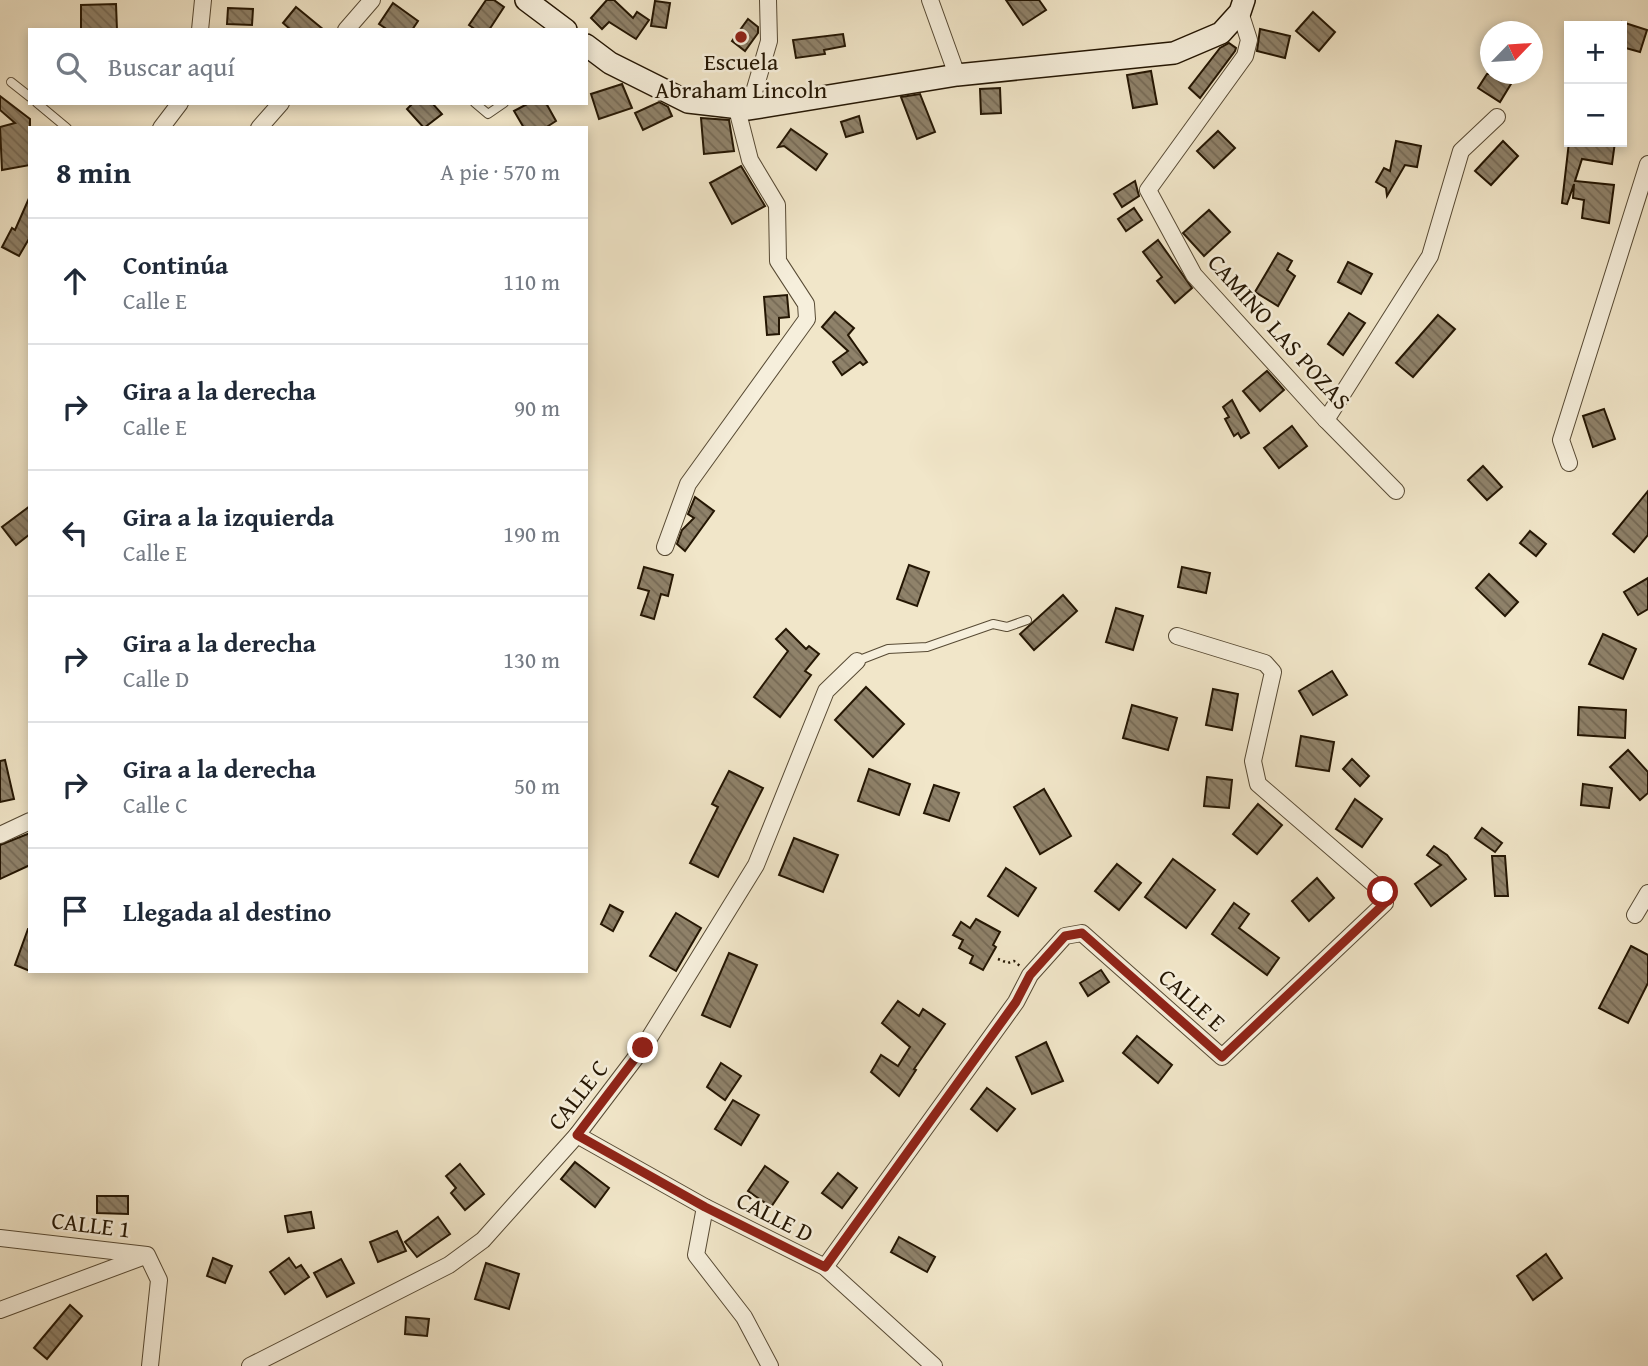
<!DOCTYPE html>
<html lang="es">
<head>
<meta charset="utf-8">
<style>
	:root { --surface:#fff; --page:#f6f6f7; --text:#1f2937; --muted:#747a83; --line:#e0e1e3 }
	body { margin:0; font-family:"Gentium Book Plus",serif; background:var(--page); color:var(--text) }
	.controls { position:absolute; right:21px; top:21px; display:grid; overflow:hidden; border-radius:0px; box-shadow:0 4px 10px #0003 }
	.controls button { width:63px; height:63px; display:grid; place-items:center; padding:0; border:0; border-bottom:2px solid var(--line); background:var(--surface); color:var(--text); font:35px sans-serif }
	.compass { position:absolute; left:1480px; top:21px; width:63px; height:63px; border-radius:50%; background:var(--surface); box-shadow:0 4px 10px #0003; rotate:65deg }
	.stop { position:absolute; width:21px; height:21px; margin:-16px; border:5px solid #8f2418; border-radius:50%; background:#fff }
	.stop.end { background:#8f2418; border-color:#fff; box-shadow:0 2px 7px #0008 }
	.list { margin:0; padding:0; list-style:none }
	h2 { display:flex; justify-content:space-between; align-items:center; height:91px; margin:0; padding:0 28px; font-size:30px }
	h2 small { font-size:23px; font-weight:400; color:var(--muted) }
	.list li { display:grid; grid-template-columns:46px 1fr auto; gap:21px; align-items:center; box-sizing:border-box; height:126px; padding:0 28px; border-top:2px solid var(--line) }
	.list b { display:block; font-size:26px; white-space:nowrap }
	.list p { margin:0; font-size:23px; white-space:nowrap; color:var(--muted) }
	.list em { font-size:23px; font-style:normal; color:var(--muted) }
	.icon { flex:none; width:38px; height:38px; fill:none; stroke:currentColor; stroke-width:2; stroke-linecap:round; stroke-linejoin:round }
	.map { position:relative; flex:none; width:1648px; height:1366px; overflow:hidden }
	.search { position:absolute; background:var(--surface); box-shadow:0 4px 10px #0003; left:28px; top:28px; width:560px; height:77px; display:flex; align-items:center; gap:18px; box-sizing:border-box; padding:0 24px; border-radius:0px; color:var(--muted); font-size:26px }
	.panel { position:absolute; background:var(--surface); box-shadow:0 4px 10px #0003; left:28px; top:126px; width:560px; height:847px; border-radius:0px }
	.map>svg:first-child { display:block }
</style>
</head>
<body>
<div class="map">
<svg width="1648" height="1366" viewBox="0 0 1648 1366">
	<defs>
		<pattern id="building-back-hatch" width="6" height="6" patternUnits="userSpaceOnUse" patternTransform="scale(1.75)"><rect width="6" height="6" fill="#8f826a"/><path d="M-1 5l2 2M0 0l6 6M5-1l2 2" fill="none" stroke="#756955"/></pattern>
	</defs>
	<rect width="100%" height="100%" fill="#f1e6c9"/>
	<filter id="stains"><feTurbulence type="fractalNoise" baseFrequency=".00286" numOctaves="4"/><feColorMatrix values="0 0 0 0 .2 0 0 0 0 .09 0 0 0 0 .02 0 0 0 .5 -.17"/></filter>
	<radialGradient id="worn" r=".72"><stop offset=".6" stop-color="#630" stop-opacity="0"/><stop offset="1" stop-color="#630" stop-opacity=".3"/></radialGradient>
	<g fill="url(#building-back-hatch)" stroke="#241603" stroke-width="2">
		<polygon points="486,0 494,0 504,7 489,30 476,30 469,25"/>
		<polygon points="607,0 614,0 633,18 637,12 649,20 636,39 609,22 602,29 591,18"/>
		<polygon points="1006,0 1039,0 1046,10 1023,25"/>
		<polygon points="655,1 670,3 666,28 651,26"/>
		<polygon points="393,3 418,21 412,30 388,30 379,24"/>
		<polygon points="116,4 117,30 81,30 81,5"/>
		<polygon points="296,7 324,30 291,30 283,23"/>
		<polygon points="228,8 253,9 252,25 227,24"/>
		<polygon points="1313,12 1335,32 1319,51 1296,31"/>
		<polygon points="748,19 758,27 758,33 745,51 732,41"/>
		<polygon points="1622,22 1647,30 1640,52 1622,47"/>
		<polygon points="1260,29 1290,36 1285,58 1257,51"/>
		<polygon points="843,34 845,46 824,50 825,54 796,58 793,40"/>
		<polygon points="1229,43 1236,48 1235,51 1200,98 1189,88 1220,48"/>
		<polygon points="1151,71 1157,104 1133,108 1127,75"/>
		<polygon points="1487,74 1517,74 1500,102 1478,88"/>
		<polygon points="622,84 632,108 599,119 591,94"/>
		<polygon points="1000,88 1001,113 981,114 980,89"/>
		<polygon points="920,94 935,132 917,139 901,97"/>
		<polygon points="0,96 30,119 30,165 2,170 0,127 15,123 0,110"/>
		<polygon points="659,102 668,107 672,116 643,130 635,113"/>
		<polygon points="413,103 432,103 442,114 424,128 407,109"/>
		<polygon points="529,103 546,103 556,121 545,128 524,128 514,111"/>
		<polygon points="859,116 863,132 846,137 841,122"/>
		<polygon points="701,118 729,120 734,151 704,154"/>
		<polygon points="791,129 827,154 816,170 784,146 778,147"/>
		<polygon points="1218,131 1235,148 1214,168 1197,151"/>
		<polygon points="1396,141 1421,146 1417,167 1405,165 1387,196 1386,188 1376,182 1384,168 1390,171"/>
		<polygon points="1503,141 1518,156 1491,185 1475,171"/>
		<polygon points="1569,142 1615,142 1612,164 1582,159 1575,181 1614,185 1609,223 1582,218 1584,200 1573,198 1574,184 1567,204 1562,203"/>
		<polygon points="741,166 765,206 732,224 710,183"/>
		<polygon points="1135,181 1139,196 1122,207 1114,194"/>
		<polygon points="30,196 30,237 19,256 2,247 12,228 15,230"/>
		<polygon points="1134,208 1142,220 1126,231 1118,219"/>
		<polygon points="1209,210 1230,232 1204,256 1183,233"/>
		<polygon points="1158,240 1192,288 1175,303 1157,281 1162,277 1143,252"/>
		<polygon points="1278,253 1292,261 1287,270 1295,276 1278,306 1255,292"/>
		<polygon points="1348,262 1372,274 1361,294 1338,282"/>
		<polygon points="787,295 789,317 779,318 779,334 767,335 764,297"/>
		<polygon points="835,312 854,328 848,335 867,362 863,365 860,362 842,375 833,362 848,351 822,327"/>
		<polygon points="1349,313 1365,323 1343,355 1328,344"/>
		<polygon points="1438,315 1455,329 1413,377 1396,363"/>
		<polygon points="1267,371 1284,390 1260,411 1243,391"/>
		<polygon points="1232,400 1249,433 1241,438 1238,433 1234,436 1225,419 1229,417 1223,407"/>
		<polygon points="1604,409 1615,439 1593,447 1583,416"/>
		<polygon points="1292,426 1307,446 1279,468 1264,448"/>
		<polygon points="1483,466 1502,487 1487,500 1468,480"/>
		<polygon points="1648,491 1648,535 1634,552 1613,534"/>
		<polygon points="695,497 714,511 685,551 677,544 682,530 694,518 688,514"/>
		<polygon points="30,506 30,534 16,545 2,527"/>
		<polygon points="1530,531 1546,544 1536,556 1520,543"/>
		<polygon points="909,565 929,572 917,606 897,599"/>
		<polygon points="644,567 673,575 668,596 661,594 654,619 641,615 649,591 638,588"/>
		<polygon points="1182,567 1210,573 1206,593 1178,587"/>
		<polygon points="1489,574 1518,602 1505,616 1476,588"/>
		<polygon points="1648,578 1648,609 1638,615 1624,592"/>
		<polygon points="1063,595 1077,611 1034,650 1020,634"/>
		<polygon points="1116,608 1143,616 1133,650 1106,642"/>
		<polygon points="786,629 806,649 809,646 819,654 805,671 811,675 780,717 754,697 788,651 776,639"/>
		<polygon points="1603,634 1636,649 1623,679 1589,664"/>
		<polygon points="1332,671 1347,695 1313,715 1299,691"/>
		<polygon points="866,687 904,724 873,757 835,720"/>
		<polygon points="1213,689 1238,694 1232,730 1206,725"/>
		<polygon points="1132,705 1177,718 1168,750 1123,738"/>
		<polygon points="1579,707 1626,710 1625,738 1578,735"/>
		<polygon points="1301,736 1334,742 1329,771 1296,766"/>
		<polygon points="1628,750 1648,772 1648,793 1640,800 1610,767"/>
		<polygon points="1352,759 1369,776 1360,786 1343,769"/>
		<polygon points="5,760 14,799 0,802 0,761"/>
		<polygon points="869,769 910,784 899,815 858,801"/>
		<polygon points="729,771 763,788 718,877 690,863 718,807 712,804"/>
		<polygon points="1207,777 1232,780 1229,808 1204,806"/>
		<polygon points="1583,784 1612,788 1609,808 1581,805"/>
		<polygon points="934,785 959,793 949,821 924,813"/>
		<polygon points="1044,789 1071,836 1040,854 1014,807"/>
		<polygon points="1355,799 1382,819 1362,847 1336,829"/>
		<polygon points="1258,804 1282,825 1257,854 1233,834"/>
		<polygon points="1482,828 1502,843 1495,852 1475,838"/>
		<polygon points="30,833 30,865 0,879 0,845"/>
		<polygon points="794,838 838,855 823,892 779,875"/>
		<polygon points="1434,846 1447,855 1466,879 1431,906 1415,884 1441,865 1427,855"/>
		<polygon points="1492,856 1505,856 1508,896 1495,896"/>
		<polygon points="1173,859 1215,890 1186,928 1145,897"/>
		<polygon points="1117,864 1141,883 1119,910 1095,891"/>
		<polygon points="1006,868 1036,888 1018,916 988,896"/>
		<polygon points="1317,878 1334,898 1309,921 1292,901"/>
		<polygon points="1234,903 1249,914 1239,928 1279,958 1267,975 1212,934"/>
		<polygon points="610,905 623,912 613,931 601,924"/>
		<polygon points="676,913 701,928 676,971 650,956"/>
		<polygon points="976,919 1000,932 993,945 996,947 983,970 970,963 973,956 959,948 963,940 953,935 961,922 970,928"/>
		<polygon points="28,929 30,929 30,971 15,965"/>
		<polygon points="1631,946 1648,955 1648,983 1628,1023 1599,1008"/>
		<polygon points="729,953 757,965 730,1027 702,1015"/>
		<polygon points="1101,970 1109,982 1088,996 1080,983"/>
		<polygon points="898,1001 919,1016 923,1009 945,1024 914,1069 916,1070 899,1096 871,1072 881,1055 898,1066 910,1047 882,1023"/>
		<polygon points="1137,1036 1172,1065 1158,1083 1123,1053"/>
		<polygon points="1046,1042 1063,1081 1032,1094 1016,1057"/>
		<polygon points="721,1063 741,1076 725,1100 707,1087"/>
		<polygon points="987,1088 1015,1109 997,1131 971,1109"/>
		<polygon points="733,1100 759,1115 741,1145 715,1129"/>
		<polygon points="575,1162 609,1188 595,1207 561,1179"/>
		<polygon points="460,1164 484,1194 465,1210 451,1193 456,1188 446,1176"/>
		<polygon points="765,1166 788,1182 771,1207 748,1191"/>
		<polygon points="838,1173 857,1188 842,1208 822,1193"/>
		<polygon points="97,1196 128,1196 128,1214 97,1213"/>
		<polygon points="311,1212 314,1228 288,1232 285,1216"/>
		<polygon points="438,1217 450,1234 417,1257 405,1242"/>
		<polygon points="397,1231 406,1251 378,1262 370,1242"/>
		<polygon points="899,1237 935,1257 927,1272 891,1252"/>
		<polygon points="1546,1254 1562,1278 1533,1300 1517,1276"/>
		<polygon points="213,1258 232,1266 225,1283 207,1276"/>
		<polygon points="289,1258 296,1268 301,1265 309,1277 285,1294 270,1272"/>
		<polygon points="341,1259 354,1283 327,1297 314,1273"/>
		<polygon points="486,1263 519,1274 509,1309 475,1299"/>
		<polygon points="70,1305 82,1316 47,1359 34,1348"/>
		<polygon points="406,1317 429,1319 427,1336 405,1334"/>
	</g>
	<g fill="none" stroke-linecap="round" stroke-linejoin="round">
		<defs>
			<g id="lane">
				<polyline points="11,82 30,97"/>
				<polyline points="37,103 67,128"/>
				<polyline points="475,103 488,114 504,103"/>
				<polyline points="857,661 888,649 927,647 993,624 1007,627 1027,620"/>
			</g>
			<g id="street">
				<polyline points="930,0 957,75"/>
				<polyline points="1240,12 1249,40 1245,56 1148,190 1194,275 1326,420 1396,491"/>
				<polyline points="200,30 203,0"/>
				<polyline points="346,30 372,0"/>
				<polyline points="749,109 769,41 768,0"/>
				<polyline points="161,128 180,103"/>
				<polyline points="259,128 281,103"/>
				<polyline points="1326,420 1430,256 1461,151 1497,117"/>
				<polyline points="1569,463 1561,440 1648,164"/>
				<polyline points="665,547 688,484 807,319 806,304 778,261 777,205 750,160 737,109"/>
				<polyline points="0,835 30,821"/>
				<polyline points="1635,915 1648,893"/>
				<polyline points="577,1135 705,1207 825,1267 934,1366"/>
				<polyline points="705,1207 696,1255 744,1317 770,1366"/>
				<polyline points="0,1238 147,1255 159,1280 150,1366"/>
				<polyline points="825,1267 1016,1002 1030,975 1065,936 1082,933 1222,1057 1385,903 1383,892 1258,784 1253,761 1273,672 1265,663 1177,636"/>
				<polyline points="0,1310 145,1256"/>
				<polyline points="250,1366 449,1265 483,1240 577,1135 643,1048 756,865 826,691 857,661"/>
			</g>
			<g id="secondary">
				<polyline points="526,0 566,30"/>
				<polyline points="586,45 610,63 688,102 749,109 957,75 1174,53 1221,33 1240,12 1244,0"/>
			</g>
		</defs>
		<use href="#lane" stroke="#574a34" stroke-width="10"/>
		<use href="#street" stroke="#574a34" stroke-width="18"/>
		<use href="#secondary" stroke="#241603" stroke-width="24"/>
		<polyline stroke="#241603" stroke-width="2.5" stroke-dasharray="2 3.5" stroke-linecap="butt" points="998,959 1008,963 1014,961 1020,966"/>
		<use href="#lane" stroke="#f6efdc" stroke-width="8"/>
		<use href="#street" stroke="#f6efdc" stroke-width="16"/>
		<use href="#secondary" stroke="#f6efdc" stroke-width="21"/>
	</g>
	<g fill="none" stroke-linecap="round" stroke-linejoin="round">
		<polyline stroke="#8f2418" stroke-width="9" points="643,1048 577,1135 705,1207 825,1267 1016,1002 1030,975 1065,936 1082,933 1222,1057 1385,903 1383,892"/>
	</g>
	<circle fill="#8f2418" stroke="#f6efdc" stroke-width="2.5" cx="741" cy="37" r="7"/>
	<g text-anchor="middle" stroke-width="5" stroke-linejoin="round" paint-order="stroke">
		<g font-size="24" fill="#241603" stroke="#f6efdc">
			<text x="741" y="70">Escuela<tspan x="741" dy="28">Abraham Lincoln</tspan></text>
		</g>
		<g font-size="24" fill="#241603" stroke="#f6efdc">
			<text transform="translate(1279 332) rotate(48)" y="8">CAMINO LAS POZAS</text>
			<text transform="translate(1192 1000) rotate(42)" y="8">CALLE E</text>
			<text transform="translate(578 1095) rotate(-52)" y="8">CALLE C</text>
			<text transform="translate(775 1217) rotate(27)" y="8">CALLE D</text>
			<text transform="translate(91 1225) rotate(7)" y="8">CALLE 1</text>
		</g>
	</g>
	<rect width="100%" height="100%" filter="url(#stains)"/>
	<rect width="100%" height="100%" fill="url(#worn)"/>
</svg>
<div class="controls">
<button>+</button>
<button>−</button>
</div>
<svg class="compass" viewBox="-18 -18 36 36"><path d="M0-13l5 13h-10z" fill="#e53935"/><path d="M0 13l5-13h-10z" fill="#747a83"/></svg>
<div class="stop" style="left:1383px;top:892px"></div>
<div class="stop end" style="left:643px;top:1048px"></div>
<div class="search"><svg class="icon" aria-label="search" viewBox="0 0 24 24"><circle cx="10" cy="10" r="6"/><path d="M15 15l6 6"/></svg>Buscar aquí</div>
<section class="panel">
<h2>8 min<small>A pie · 570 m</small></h2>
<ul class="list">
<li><svg class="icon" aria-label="ahead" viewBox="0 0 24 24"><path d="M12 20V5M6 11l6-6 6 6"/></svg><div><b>Continúa</b><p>Calle E</p></div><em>110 m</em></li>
<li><svg class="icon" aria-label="right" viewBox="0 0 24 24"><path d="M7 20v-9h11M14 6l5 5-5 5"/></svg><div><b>Gira a la derecha</b><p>Calle E</p></div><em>90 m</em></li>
<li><svg class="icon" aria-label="left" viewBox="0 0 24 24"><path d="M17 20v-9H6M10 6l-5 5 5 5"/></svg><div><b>Gira a la izquierda</b><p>Calle E</p></div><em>190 m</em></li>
<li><svg class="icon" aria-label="right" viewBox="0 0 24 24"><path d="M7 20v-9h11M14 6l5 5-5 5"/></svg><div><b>Gira a la derecha</b><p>Calle D</p></div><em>130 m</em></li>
<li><svg class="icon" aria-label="right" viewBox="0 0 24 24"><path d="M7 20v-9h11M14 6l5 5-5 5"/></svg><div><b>Gira a la derecha</b><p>Calle C</p></div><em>50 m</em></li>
<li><svg class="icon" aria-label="arrive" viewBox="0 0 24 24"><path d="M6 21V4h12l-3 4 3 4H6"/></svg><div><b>Llegada al destino</b></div></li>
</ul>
</section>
</div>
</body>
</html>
